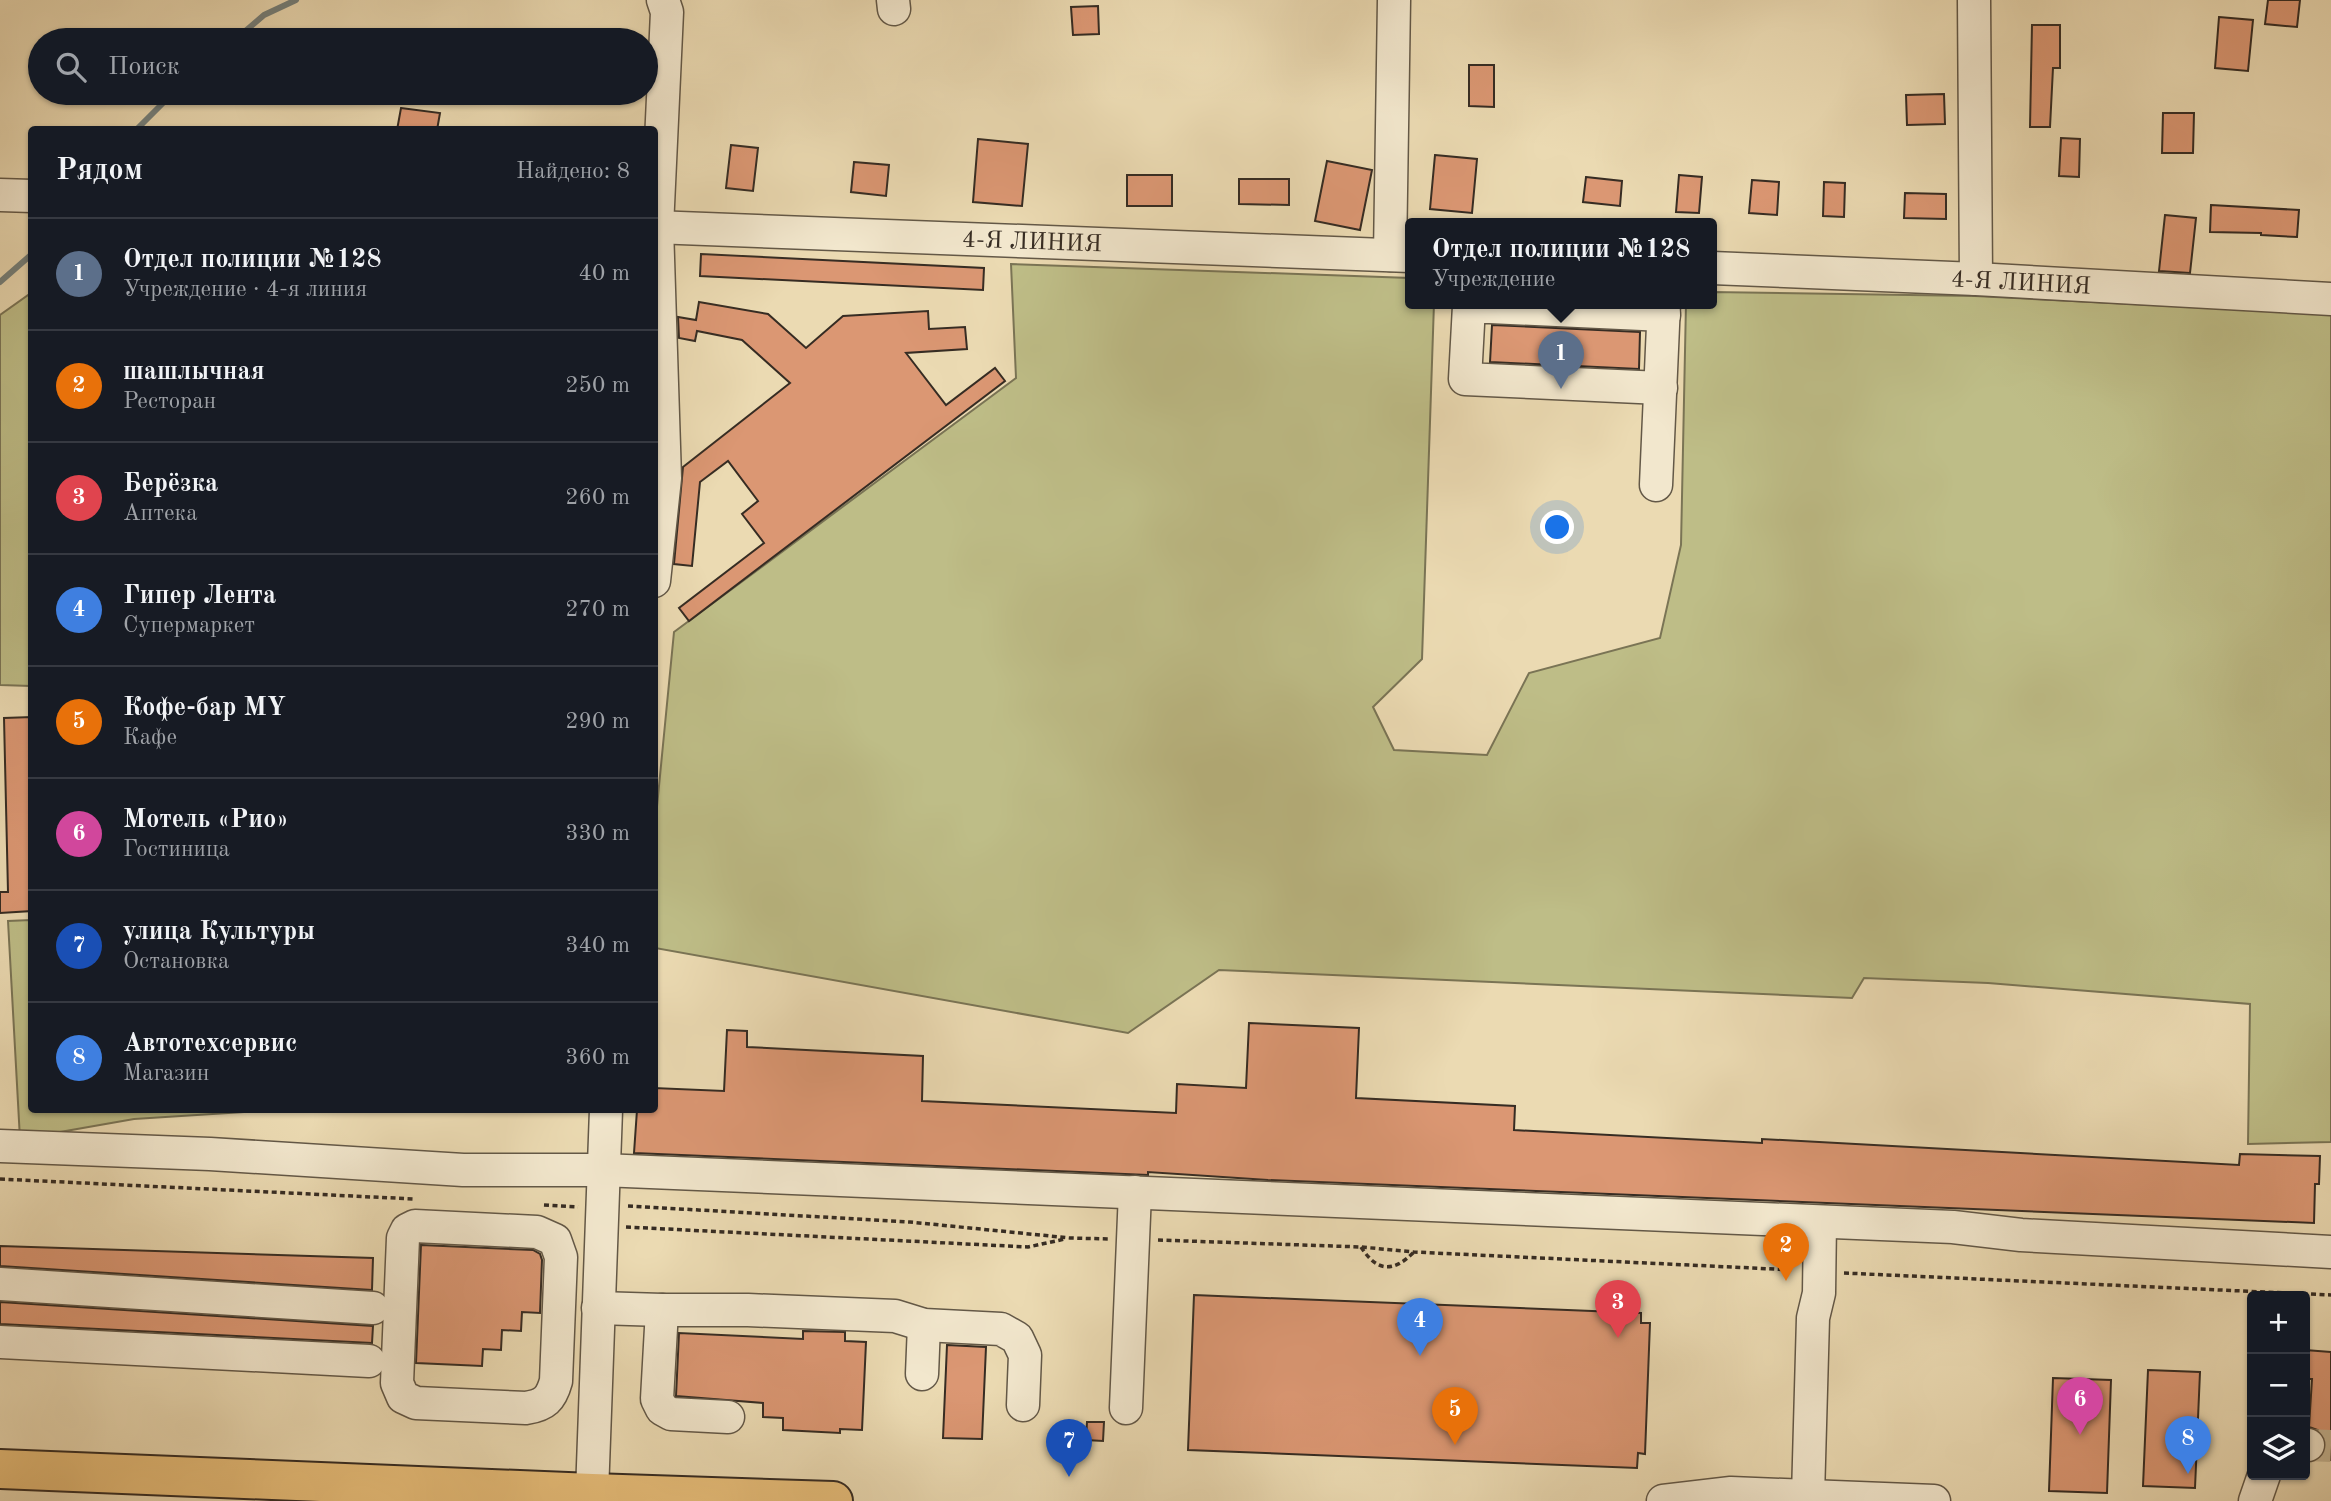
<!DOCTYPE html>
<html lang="ru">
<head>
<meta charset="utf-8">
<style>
	:root { --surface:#171b24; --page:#20242c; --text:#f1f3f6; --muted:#9ea1a6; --line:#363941; --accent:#ea580c }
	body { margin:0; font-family:"Old Standard TT",serif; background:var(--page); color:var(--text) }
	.controls { position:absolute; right:21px; bottom:21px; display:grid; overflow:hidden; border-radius:7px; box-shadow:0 2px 5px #0004 }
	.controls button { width:63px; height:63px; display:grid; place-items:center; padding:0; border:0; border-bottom:2px solid var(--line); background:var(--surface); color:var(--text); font:35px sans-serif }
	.you { position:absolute; left:1558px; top:528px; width:24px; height:24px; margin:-18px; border:5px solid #fff; border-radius:50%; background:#1a73e8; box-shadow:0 0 0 10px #1a73e833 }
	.badge { display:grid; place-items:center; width:46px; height:46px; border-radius:50%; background:var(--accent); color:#fff; font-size:23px; font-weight:700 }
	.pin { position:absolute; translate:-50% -58px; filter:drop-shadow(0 2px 4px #0008) }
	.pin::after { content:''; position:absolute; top:37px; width:24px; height:21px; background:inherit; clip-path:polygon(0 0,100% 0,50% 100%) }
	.popup { position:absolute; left:1405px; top:218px; width:312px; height:91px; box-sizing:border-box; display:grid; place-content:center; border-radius:7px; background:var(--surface); filter:drop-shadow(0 2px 5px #0005); font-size:23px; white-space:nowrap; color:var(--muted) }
	.popup b { font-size:26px; color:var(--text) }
	.popup::after { content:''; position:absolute; left:50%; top:100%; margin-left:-14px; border:14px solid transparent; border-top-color:var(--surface) }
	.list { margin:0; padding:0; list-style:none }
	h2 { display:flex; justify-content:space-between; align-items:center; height:91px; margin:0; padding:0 28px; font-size:30px }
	h2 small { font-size:23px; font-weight:400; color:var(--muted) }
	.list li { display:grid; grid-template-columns:46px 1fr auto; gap:21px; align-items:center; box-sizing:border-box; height:112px; padding:0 28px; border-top:2px solid var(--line) }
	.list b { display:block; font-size:26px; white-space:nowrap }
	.list p { margin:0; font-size:23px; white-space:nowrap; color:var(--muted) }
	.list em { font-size:23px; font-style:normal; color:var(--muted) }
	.icon { flex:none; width:38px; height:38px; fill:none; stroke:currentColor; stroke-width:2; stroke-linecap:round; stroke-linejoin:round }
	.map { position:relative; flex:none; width:2331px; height:1501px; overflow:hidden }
	.search { position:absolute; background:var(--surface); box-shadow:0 2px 5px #0004; left:28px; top:28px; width:630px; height:77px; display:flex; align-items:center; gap:18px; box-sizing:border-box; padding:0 24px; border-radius:38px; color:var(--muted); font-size:26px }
	.panel { position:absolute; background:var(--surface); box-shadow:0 2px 5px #0004; left:28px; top:126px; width:630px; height:987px; border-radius:7px }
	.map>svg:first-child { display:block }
</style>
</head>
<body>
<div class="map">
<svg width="2331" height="1501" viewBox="0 0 2331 1501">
	<rect width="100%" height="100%" fill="#ebdab2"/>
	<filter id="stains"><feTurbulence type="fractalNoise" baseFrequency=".00286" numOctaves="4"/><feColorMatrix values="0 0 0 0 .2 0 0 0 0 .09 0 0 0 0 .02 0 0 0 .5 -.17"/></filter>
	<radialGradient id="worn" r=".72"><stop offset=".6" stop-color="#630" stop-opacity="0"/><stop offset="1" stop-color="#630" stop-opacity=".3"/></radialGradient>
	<g fill="#bebd87" stroke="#7a7455" stroke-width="2">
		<polygon points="1011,264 1410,278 1410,303 1434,303 1422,659 1373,707 1394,750 1487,755 1529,673 1660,638 1681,545 1686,303 1712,303 1712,292 1975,296 2331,314 2331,1142 2248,1144 2250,1004 1988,983 1864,978 1852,998 1219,970 1128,1033 655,948 655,827 674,632 1016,378"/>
		<polygon points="31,293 32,686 31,686 0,685 0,315"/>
		<polygon points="31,920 32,1110 276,1110 134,1119 20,1139 8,921"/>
	</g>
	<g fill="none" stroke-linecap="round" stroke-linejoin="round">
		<g stroke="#74807c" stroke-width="6">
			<polyline points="235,40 264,15 296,0"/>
			<polyline points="136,130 173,93"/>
			<polyline points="0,282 32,254"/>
		</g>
	</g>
	<g fill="#db9773" stroke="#362c23" stroke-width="2">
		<polygon points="2268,0 2300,0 2297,27 2265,24"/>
		<polygon points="1098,6 1099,34 1073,35 1071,7"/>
		<polygon points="2219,17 2253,20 2248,71 2215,68"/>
		<polygon points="2032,25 2060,25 2060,68 2053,68 2050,127 2030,127"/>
		<polygon points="1469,65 1494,65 1494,107 1469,106"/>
		<polygon points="1944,94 1945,124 1907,125 1906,95"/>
		<polygon points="401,108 440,113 437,130 397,130"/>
		<polygon points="2163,113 2194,113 2193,153 2162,153"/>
		<polygon points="2061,138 2080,139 2079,177 2059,176"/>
		<polygon points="978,139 1028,144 1022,206 973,202"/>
		<polygon points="731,145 758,148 753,191 726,188"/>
		<polygon points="1435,155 1477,159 1472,213 1430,209"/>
		<polygon points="1327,161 1372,170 1360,230 1315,221"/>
		<polygon points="854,162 889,165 886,196 851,192"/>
		<rect x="1127" y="175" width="45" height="31"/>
		<polygon points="1679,175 1702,177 1699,213 1676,212"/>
		<polygon points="1586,177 1622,181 1620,206 1583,202"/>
		<polygon points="1239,179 1289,179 1289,205 1239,204"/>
		<polygon points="1752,180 1779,182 1777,215 1749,213"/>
		<polygon points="1824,182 1845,183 1844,217 1823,216"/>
		<polygon points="1905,193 1946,194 1946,219 1904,218"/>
		<polygon points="2211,205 2299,210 2297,237 2261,235 2261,233 2210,232"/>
		<polygon points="2165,215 2196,218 2190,273 2159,271"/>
		<polygon points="701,254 984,268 983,290 700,276"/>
		<polygon points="699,302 768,314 806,348 843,316 928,311 929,329 965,327 967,349 906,353 946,405 995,368 1005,381 689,621 679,608 764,543 742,514 758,501 728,461 700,482 692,566 674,564 683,467 790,383 742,340 697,331 695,341 679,338 678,317 696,320"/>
		<polygon points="1492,325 1640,332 1639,369 1490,362"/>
		<polygon points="32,717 32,911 0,913 0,892 8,892 4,718"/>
		<polygon points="1249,1023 1359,1028 1356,1098 1515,1106 1514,1130 1762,1143 1762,1139 2239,1165 2240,1154 2320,1156 2319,1184 2315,1184 2314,1223 1268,1180 1148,1172 1148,1175 634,1153 637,1110 654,1110 654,1088 724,1091 727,1030 747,1031 747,1047 923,1056 922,1101 1176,1113 1177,1084 1246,1088"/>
		<polygon points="421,1245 533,1250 540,1254 542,1260 540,1313 522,1312 521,1331 502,1330 501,1350 483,1349 482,1366 416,1363"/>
		<polygon points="0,1246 373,1258 372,1290 0,1266"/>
		<polygon points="1194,1295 1641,1313 1641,1323 1650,1323 1645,1454 1638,1453 1637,1468 1188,1450"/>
		<polygon points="0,1302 373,1326 372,1343 0,1324"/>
		<polygon points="803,1331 845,1332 845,1341 866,1342 862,1430 840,1429 840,1433 783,1430 783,1418 763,1417 763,1403 676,1396 679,1333 803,1339"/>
		<polygon points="947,1345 986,1347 982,1439 943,1438"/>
		<polygon points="2305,1350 2331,1352 2331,1460 2319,1459 2324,1454 2326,1446 2324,1436 2318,1430 2309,1427 2312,1379 2305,1379"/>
		<polygon points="2148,1370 2200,1372 2195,1488 2143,1486"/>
		<polygon points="2053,1378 2111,1380 2107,1493 2049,1491"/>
		<polygon points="1087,1422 1104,1422 1103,1441 1086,1440"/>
	</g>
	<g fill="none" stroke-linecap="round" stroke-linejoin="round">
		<polyline stroke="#c7b795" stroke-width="32" stroke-dasharray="32 16" stroke-linecap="butt" points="2308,1445 2331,1446"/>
		<defs>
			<g id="minor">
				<polyline points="893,0 894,9"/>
				<polyline points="1974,0 1976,279"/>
				<polyline points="0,195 32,196"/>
				<polyline points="654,227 1410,256"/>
				<polyline points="1390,255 1394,0"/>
				<polyline points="1712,268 1976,279 2331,299"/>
				<polyline points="1661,388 1465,379 1469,306 1664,315"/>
				<polyline points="1656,485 1664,303"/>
				<polyline points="654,581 665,478 657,227 667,12 663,0"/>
				<polyline points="0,1146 210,1154 463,1170 602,1170 1953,1227 2021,1235 2331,1252"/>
				<path d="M 415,1226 L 537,1232 L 555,1240 L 561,1257 L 556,1381 C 551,1399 545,1405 526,1408 L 416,1403 L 403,1397 L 397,1383 L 403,1238 L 407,1230 Z"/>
				<polyline points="0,1284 373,1308"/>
				<polyline points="598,1308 662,1310 748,1310 895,1316 924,1325 1001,1329 1017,1338 1025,1355 1023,1405"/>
				<polyline points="662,1310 657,1399 662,1409 671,1414 728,1417"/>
				<polyline points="0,1342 369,1361"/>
				<polyline points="922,1374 924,1325"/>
				<polyline points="1126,1408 1135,1192"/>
				<polyline points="2305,1445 2308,1445"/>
				<polyline points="592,1493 606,1110"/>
				<polyline points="1808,1496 1813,1318 1819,1293 1820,1222"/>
				<polyline points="1663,1501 1731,1493 1934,1501"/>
				<polyline points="2255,1501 2264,1475"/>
			</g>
			<polyline id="major" points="0,1469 592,1493 833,1501"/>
		</defs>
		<use href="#minor" stroke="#635847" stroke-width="35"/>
		<use href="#major" stroke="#362c23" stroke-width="42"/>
		<g stroke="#362c23" stroke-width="3.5" stroke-dasharray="5 3.5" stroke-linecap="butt">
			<polyline points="0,1179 414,1199"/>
			<polyline points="544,1205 578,1207"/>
			<polyline points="628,1206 910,1222 1070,1238 1109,1239"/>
			<polyline points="626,1227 1028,1247 1065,1239"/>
			<polyline points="1158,1240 1361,1247 1414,1252 1794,1270"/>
			<path d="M 1361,1247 C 1377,1272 1393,1273 1414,1252"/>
			<polyline points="1844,1273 2331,1295"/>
		</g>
		<use href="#minor" stroke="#f2e7cd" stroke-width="32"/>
		<use href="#major" stroke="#e6bd79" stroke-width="38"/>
	</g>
	<g text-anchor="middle" stroke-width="5" stroke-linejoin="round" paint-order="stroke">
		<g font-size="24" fill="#362c23" stroke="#f2e7cd">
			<text transform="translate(1032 241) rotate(2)" y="8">4-Я ЛИНИЯ</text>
			<text transform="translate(2021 282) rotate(3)" y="8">4-Я ЛИНИЯ</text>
		</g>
	</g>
	<rect width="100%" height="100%" filter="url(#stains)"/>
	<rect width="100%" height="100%" fill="url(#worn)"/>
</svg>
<div class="controls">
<button>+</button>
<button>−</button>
<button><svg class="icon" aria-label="layers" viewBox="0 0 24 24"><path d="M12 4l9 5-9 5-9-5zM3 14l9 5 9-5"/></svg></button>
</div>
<div class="you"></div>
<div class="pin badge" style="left:1561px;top:389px;background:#5c6f8a">1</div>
<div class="popup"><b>Отдел полиции №128</b>Учреждение</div>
<div class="pin badge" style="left:1786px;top:1281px;background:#e8710a">2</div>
<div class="pin badge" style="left:1618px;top:1338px;background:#e0444e">3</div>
<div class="pin badge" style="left:1420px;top:1356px;background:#3f7fe0">4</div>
<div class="pin badge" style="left:1455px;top:1445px;background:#e8710a">5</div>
<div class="pin badge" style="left:2080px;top:1435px;background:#d1479c">6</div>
<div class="pin badge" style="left:1069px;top:1477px;background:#1a4fb4">7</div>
<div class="pin badge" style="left:2188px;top:1474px;background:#3f7fe0">8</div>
<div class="search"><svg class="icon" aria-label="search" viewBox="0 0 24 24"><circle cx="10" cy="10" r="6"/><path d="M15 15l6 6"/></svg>Поиск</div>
<section class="panel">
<h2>Рядом<small>Найдено: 8</small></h2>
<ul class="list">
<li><span class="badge" style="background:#5c6f8a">1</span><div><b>Отдел полиции №128</b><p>Учреждение · 4-я линия</p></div><em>40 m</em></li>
<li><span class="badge" style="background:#e8710a">2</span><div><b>шашлычная</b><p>Ресторан</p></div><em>250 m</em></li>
<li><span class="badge" style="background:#e0444e">3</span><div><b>Берёзка</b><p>Аптека</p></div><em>260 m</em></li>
<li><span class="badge" style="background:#3f7fe0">4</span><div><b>Гипер Лента</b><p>Супермаркет</p></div><em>270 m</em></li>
<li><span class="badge" style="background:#e8710a">5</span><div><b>Кофе-бар MY</b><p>Кафе</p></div><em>290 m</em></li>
<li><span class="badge" style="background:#d1479c">6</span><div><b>Мотель «Рио»</b><p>Гостиница</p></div><em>330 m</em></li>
<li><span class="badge" style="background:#1a4fb4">7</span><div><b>улица Культуры</b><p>Остановка</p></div><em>340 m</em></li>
<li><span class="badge" style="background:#3f7fe0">8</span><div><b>Автотехсервис</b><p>Магазин</p></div><em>360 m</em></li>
</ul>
</section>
</div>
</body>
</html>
